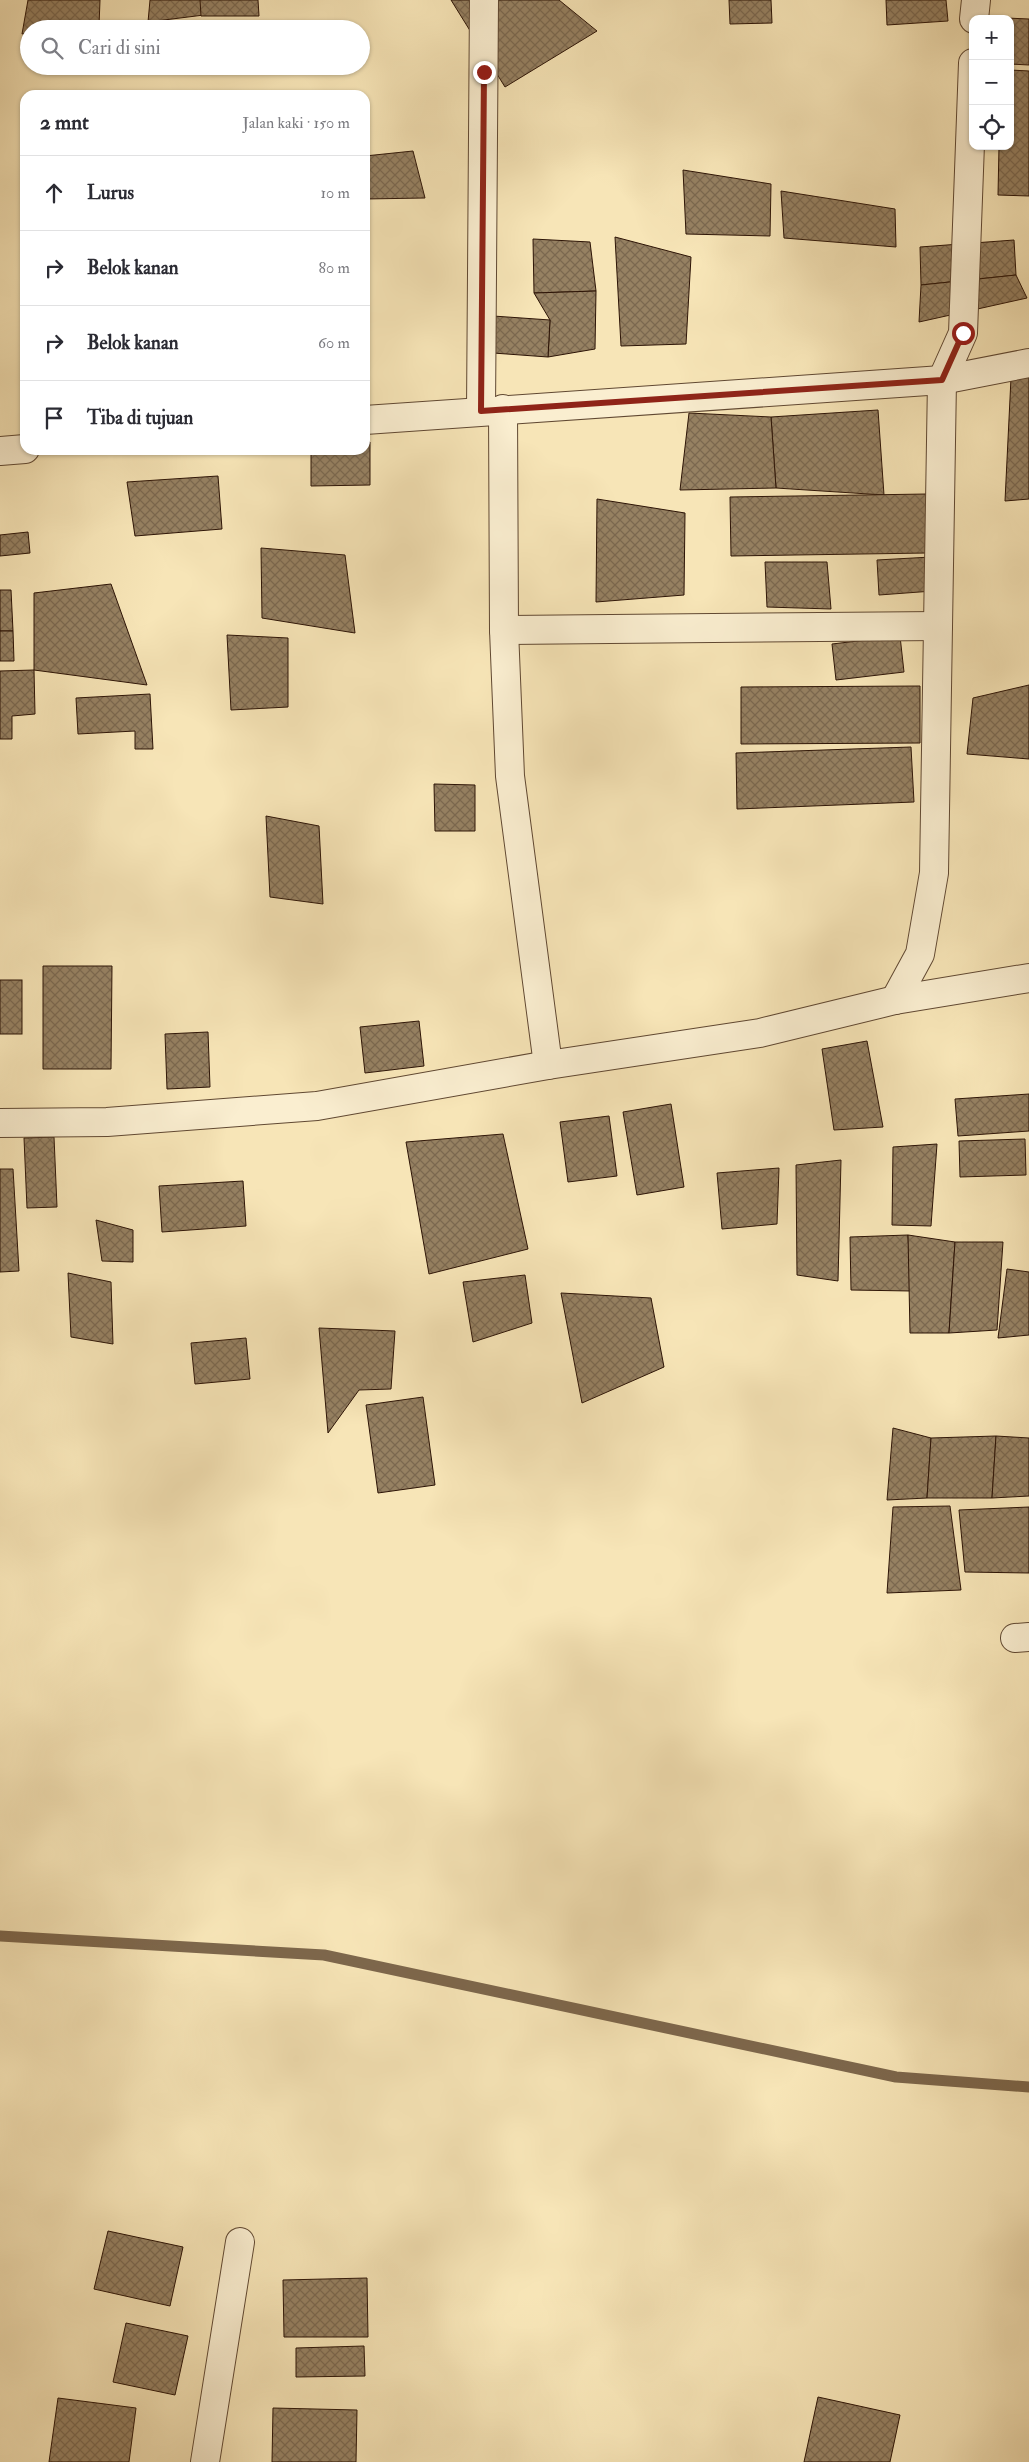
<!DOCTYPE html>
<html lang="id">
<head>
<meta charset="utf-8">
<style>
	:root { --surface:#fff; --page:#f2f2f3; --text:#2b2b33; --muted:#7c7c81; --line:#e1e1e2 }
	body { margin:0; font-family:"IM FELL Double Pica",serif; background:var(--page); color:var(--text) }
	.controls { position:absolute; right:15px; top:15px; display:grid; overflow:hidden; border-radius:10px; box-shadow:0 1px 4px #0004 }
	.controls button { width:45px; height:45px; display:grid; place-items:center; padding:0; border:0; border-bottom:1px solid var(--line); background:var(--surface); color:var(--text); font:25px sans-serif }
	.stop { position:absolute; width:15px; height:15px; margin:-11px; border:4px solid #8f2418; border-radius:50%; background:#fff }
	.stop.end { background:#8f2418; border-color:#fff; box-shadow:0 1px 5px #0008 }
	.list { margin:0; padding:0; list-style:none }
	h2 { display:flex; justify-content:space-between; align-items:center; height:65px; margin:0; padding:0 20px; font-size:21px }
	h2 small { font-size:16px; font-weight:400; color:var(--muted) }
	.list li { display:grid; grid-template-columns:32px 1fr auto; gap:15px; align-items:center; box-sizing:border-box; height:75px; padding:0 20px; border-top:1px solid var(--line) }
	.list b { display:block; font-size:19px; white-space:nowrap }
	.list em { font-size:16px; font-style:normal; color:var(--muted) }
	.icon { flex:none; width:28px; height:28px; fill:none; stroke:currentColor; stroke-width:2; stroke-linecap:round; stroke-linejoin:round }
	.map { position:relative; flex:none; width:1029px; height:2462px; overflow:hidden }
	.search { position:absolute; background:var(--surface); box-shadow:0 1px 4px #0004; left:20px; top:20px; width:350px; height:55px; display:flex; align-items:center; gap:12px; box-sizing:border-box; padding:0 18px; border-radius:28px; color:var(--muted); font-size:19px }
	.panel { position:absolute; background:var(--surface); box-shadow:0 1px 4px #0004; left:20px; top:90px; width:350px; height:365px; border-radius:15px }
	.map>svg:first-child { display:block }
</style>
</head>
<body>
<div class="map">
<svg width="1029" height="2462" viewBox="0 0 1029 2462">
	<defs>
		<pattern id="building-cross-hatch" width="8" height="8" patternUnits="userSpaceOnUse" patternTransform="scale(1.25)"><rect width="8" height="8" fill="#968162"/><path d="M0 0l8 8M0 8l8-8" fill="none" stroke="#7b684f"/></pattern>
	</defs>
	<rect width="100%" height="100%" fill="#f7e5b7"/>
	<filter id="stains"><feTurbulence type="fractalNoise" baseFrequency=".004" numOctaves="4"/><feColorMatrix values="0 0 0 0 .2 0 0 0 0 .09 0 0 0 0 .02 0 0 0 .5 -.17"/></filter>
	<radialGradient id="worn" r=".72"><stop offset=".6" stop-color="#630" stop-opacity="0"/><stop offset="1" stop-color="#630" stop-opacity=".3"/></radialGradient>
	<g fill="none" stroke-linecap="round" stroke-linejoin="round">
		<polyline stroke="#7d674c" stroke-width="11" points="0,1936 324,1955 896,2077 1029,2087"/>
	</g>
	<g fill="url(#building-cross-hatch)" stroke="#2d1406">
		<polygon points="28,0 100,0 99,26 29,29 29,33 22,34"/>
		<polygon points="150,0 209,0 212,14 148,22"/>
		<polygon points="200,0 258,0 259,16 201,16"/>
		<polygon points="451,0 559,0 597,31 505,87"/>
		<polygon points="729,0 771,0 772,23 730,24"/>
		<polygon points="886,0 946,0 948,21 887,25"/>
		<polygon points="1006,18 1029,19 1029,65 1010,64 1010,19"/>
		<polygon points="1010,70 1029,71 1029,196 998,195 999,146 1010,146"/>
		<polygon points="413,151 425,198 365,199 365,156"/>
		<polygon points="683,170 771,184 770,236 686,234"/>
		<polygon points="781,191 895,209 896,247 784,238"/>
		<polygon points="615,237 691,257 686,344 621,346"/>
		<polygon points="533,239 590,242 596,291 534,293"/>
		<polygon points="1014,240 1016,275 921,285 920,247"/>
		<polygon points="1016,275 1027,298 919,322 921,285"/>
		<polygon points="596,291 595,349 548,357 550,320 534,293"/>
		<polygon points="493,316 550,320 548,357 493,353"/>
		<polygon points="1029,377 1029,499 1005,501 1011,378"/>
		<polygon points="878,410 884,495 776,488 771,417"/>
		<polygon points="689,413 771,417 776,488 680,490"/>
		<polygon points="365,442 370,442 370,485 311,486 311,450 365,450"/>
		<polygon points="218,476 222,529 135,536 127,482"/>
		<polygon points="927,494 927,553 731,556 730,497"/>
		<polygon points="597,499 685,513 684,595 596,602"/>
		<polygon points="28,532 30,553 0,556 0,535"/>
		<polygon points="261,548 345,555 355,633 262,618"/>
		<polygon points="931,557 933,591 879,595 877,560"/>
		<polygon points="765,562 827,562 831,609 767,607"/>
		<polygon points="111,584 147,685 34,670 34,593"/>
		<polygon points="0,590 11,590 13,631 0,631"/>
		<polygon points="0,631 13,631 14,661 0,661"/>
		<polygon points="227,635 288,638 288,707 231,710"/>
		<polygon points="900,636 904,672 836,680 832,644"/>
		<polygon points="34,670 35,714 12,716 12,739 0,739 0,671"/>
		<polygon points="1029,685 1029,759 967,754 973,698"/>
		<polygon points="920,686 920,743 741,744 741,687"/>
		<polygon points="150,694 153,749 135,749 135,731 78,734 76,698"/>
		<polygon points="911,747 914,802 737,809 736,753"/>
		<polygon points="434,784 475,785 475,831 435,831"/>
		<polygon points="266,816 319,826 323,904 270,897"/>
		<polygon points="43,966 112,966 111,1069 43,1069"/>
		<rect x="0" y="980" width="22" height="54"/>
		<polygon points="419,1021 424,1066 365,1073 360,1027"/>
		<polygon points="208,1032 210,1087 167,1089 165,1034"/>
		<polygon points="867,1041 883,1127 834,1130 822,1049"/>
		<polygon points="1029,1094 1029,1131 958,1136 955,1099"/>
		<polygon points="671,1104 684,1187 637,1195 623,1112"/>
		<polygon points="609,1116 617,1176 568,1182 560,1122"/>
		<polygon points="503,1134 528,1249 429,1274 406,1142"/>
		<polygon points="54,1137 57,1207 27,1208 24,1138"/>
		<polygon points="1025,1139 1026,1175 960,1177 959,1141"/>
		<polygon points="937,1144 931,1226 892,1225 893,1147"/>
		<polygon points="841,1160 838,1281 797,1275 796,1165"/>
		<polygon points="779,1168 777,1224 722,1229 717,1173"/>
		<polygon points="0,1169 13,1169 19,1271 0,1272"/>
		<polygon points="243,1181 246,1226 162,1232 159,1186"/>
		<polygon points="96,1220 133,1230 133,1262 102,1261"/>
		<polygon points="908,1235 911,1291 851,1290 850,1237"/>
		<polygon points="908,1235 955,1242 949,1333 910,1333"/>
		<polygon points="955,1242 1003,1242 997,1330 949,1333"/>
		<polygon points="1007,1269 1029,1272 1029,1335 998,1338"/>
		<polygon points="68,1273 111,1282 113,1344 71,1337"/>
		<polygon points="525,1275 532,1323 473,1342 463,1282"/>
		<polygon points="561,1293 651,1298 664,1367 582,1403"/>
		<polygon points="319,1328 395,1331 391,1389 359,1390 328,1433"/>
		<polygon points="246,1338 250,1379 195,1384 191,1343"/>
		<polygon points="423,1397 435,1485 378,1493 366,1405"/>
		<polygon points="893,1428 931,1438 927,1498 887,1500"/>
		<polygon points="996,1436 992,1498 927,1498 931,1438"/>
		<polygon points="996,1436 1029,1438 1029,1496 992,1498"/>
		<polygon points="950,1506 961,1590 887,1593 893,1507"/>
		<polygon points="1029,1507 1029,1573 965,1572 959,1510"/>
		<polygon points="108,2231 183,2247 170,2306 94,2289"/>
		<polygon points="367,2278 368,2337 284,2337 283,2280"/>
		<polygon points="126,2323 188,2336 175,2395 113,2382"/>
		<polygon points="364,2346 365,2376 296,2377 296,2348"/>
		<polygon points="818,2397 900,2415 890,2462 804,2462"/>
		<polygon points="58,2398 136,2408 129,2462 49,2462"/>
		<polygon points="273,2408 357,2410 356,2462 272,2462"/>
	</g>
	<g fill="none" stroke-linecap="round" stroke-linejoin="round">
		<defs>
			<g id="minor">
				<polyline points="974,19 976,0"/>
				<polyline points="503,409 504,630 510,776 548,1065"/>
				<polyline points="481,411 484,0"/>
				<polyline points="504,630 938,626"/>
				<polyline points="895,1000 920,954 934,873 942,380 963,333 973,63"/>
				<polyline points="0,1123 107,1122 317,1106 548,1065 760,1033 895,1000 1029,978"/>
				<polyline points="1015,1638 1029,1637"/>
				<polyline points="205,2462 240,2242"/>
			</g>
			<g id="tertiary">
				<polyline points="365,420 942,380 1029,363"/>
				<polyline points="0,451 25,449"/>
			</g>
		</defs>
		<use href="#minor" stroke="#604832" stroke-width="30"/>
		<use href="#tertiary" stroke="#604832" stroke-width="30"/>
		<use href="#minor" stroke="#faeed0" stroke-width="28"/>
		<use href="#tertiary" stroke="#faeed0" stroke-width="28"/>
	</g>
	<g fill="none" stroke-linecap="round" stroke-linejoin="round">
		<polyline stroke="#8f2418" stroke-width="6" points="484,72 481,411 942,380 963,333"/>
	</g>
	<rect width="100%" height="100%" filter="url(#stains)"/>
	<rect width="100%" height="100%" fill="url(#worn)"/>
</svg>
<div class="controls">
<button>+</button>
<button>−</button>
<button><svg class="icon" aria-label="locate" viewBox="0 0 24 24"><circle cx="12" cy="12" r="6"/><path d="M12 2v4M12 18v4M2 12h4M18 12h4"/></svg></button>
</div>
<div class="stop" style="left:963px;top:333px"></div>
<div class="stop end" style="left:484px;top:72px"></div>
<div class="search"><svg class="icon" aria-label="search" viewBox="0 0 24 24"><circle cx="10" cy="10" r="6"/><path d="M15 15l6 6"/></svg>Cari di sini</div>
<section class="panel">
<h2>2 mnt<small>Jalan kaki · 150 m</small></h2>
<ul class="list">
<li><svg class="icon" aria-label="ahead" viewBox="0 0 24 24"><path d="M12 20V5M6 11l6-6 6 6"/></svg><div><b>Lurus</b></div><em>10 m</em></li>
<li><svg class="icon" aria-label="right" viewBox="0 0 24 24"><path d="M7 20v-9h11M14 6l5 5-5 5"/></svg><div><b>Belok kanan</b></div><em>80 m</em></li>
<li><svg class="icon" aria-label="right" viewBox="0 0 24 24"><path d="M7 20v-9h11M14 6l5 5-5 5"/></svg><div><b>Belok kanan</b></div><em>60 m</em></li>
<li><svg class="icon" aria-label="arrive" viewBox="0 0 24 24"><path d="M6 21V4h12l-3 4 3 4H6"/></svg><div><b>Tiba di tujuan</b></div></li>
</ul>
</section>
</div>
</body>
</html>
